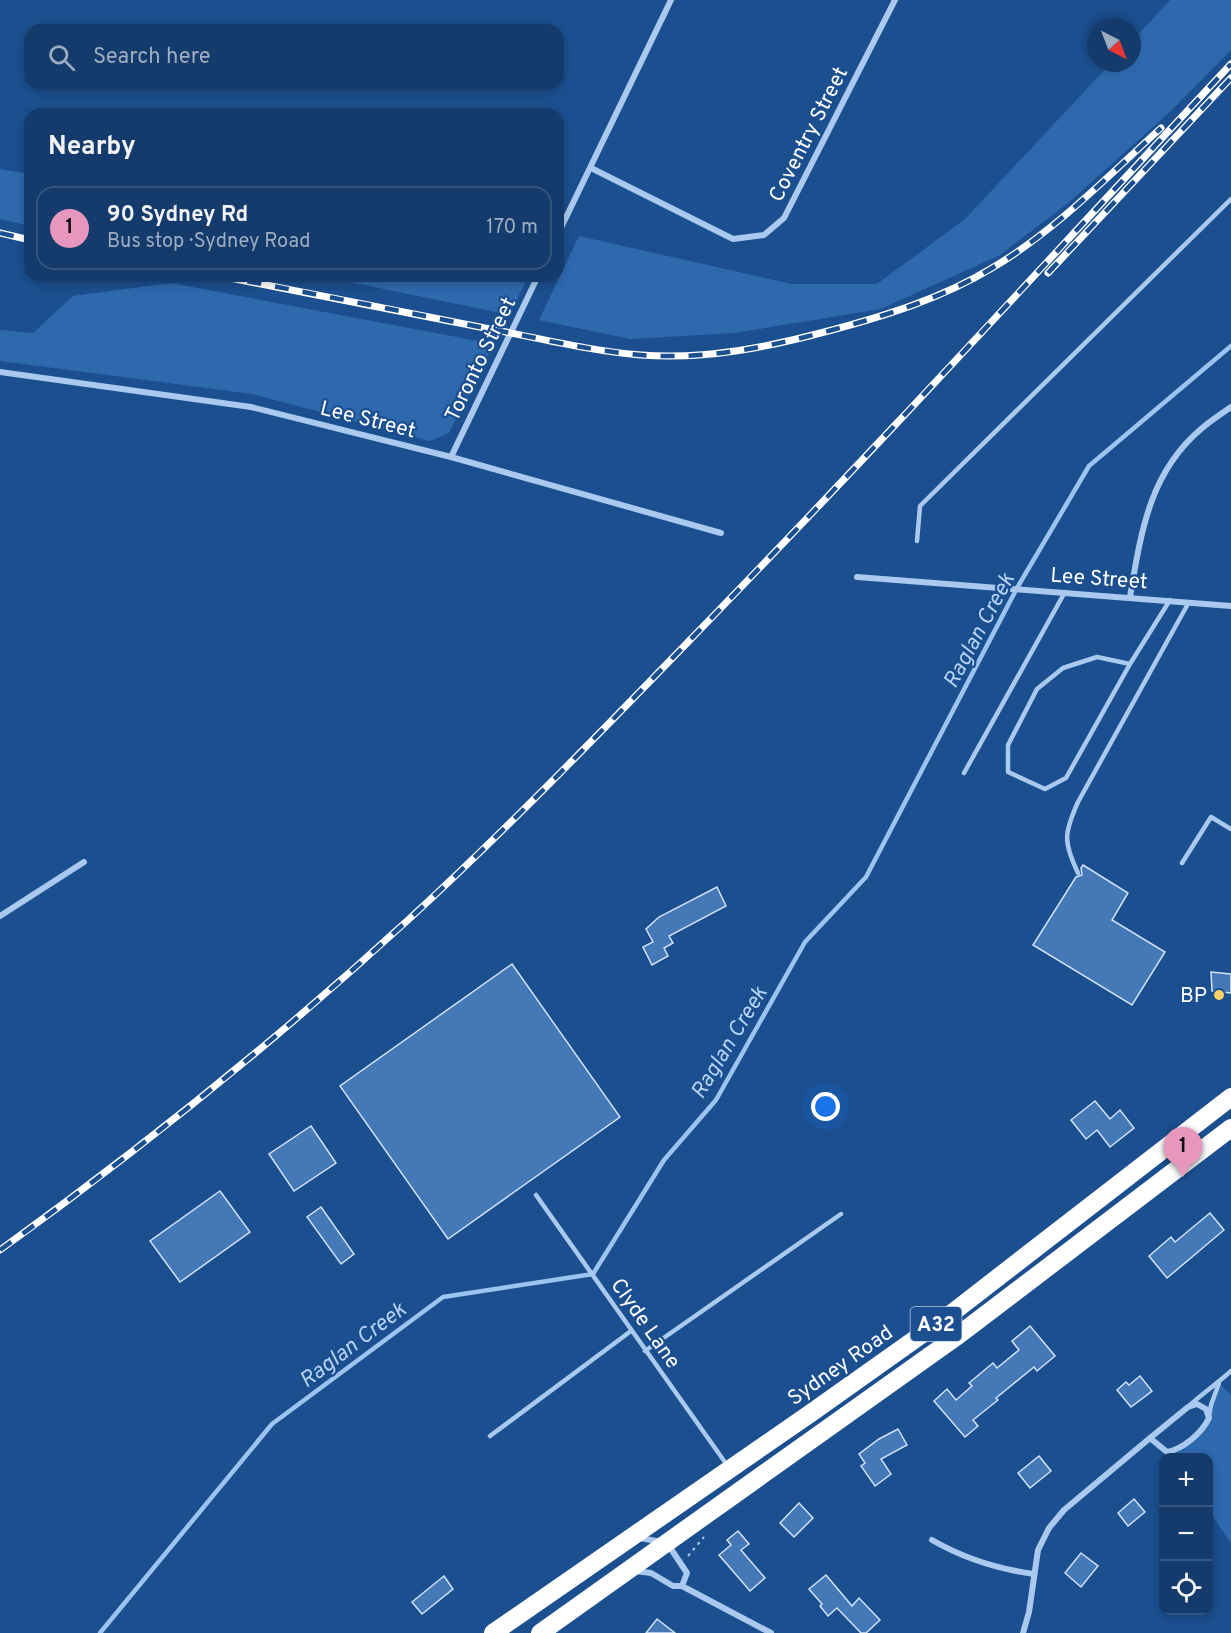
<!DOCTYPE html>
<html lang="en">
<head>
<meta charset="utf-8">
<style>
	:root { --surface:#143b6b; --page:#214673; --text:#f1f3f6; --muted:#9dadc1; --line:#33557e; --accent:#e797bd }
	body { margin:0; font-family:Overpass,sans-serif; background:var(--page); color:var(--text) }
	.controls { position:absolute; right:18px; bottom:18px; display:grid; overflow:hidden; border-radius:12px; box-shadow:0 3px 9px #0003 }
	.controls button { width:54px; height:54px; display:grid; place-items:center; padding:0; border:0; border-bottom:2px solid var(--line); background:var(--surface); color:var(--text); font:30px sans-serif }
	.compass { position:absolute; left:1087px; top:18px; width:54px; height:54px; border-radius:50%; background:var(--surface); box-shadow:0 3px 9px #0003; rotate:138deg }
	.you { position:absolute; left:826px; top:1107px; width:21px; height:21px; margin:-15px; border:4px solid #fff; border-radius:50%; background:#1a73e8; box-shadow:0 0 0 9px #1a73e833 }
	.badge { display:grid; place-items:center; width:39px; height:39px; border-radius:50%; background:var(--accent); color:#111; font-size:20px; font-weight:700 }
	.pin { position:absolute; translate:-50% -50px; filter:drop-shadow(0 2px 3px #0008) }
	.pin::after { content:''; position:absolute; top:32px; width:21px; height:18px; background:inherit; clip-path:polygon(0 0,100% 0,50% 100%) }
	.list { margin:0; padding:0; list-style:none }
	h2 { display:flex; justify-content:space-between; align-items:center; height:78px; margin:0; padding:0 24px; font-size:26px }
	h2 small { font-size:20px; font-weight:400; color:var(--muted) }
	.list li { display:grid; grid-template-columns:39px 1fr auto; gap:18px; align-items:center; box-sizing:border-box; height:84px; margin:0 12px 12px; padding:0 12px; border:2px solid var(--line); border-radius:18px }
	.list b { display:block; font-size:22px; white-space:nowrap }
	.list p { margin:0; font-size:20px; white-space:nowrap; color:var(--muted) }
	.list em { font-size:20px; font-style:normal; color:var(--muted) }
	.icon { flex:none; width:33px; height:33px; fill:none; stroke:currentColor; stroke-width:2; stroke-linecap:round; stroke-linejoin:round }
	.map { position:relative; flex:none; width:1231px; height:1633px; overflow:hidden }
	.search { position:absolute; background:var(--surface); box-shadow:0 3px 9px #0003; left:24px; top:24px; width:540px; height:66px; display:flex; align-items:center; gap:15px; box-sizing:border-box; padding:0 21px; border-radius:18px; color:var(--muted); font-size:22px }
	.panel { position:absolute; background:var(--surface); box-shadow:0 3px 9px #0003; left:24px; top:108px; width:540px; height:174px; border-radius:18px }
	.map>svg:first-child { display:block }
</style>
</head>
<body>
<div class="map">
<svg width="1231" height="1633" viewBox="0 0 1231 1633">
	<rect width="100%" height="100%" fill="#1b4f8f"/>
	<g fill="#2e69ad">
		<polygon points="1170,0 1231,0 1231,50 1171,111 1067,204 1000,255 881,309 735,333 630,339 539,320 579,236 792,284 877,284 965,219 1111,63 1132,63 1132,41"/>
		<polygon points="0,169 30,174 30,226 0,219"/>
		<polygon points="321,276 528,276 510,315"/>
		<polygon points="171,283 494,344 449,433 430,441 252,394 0,361 0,330 33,333 73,296"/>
		<polygon points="1219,1383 1231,1395 1231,1543 1209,1511 1208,1458 1171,1457 1167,1452 1177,1450 1205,1428"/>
	</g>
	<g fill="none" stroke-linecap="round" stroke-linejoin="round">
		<polyline stroke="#9cc4f0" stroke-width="4.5" points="100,1633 272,1424 443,1297 593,1274 664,1160 716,1100 805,942 866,877 1017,588 1089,466 1231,346"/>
	</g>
	<g fill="#4478b7" stroke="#cfe3fa" stroke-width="1.5">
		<polygon points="1083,865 1128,893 1112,920 1165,952 1132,1005 1033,945 1076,877 1082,875 1081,868"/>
		<polygon points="717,887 726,906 669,936 673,943 664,948 668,956 652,965 643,947 653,942 646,929 659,917"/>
		<polygon points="512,964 620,1117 448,1239 340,1086"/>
		<polygon points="1211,972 1231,974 1231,993 1212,991"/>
		<polygon points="1095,1101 1110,1119 1120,1110 1134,1128 1110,1147 1097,1130 1086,1139 1071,1120"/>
		<polygon points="311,1126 336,1163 294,1191 269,1154"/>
		<polygon points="220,1191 250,1232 180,1282 150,1241"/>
		<polygon points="321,1207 354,1254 341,1264 307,1217"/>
		<polygon points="1210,1213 1224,1230 1167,1278 1149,1256 1171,1237 1175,1242"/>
		<polygon points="1030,1326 1055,1356 1037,1371 1034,1367 996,1398 998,1400 973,1420 978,1426 965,1437 934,1401 947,1389 956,1400 972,1386 969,1383 993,1363 997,1368 1019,1350 1012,1341"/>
		<polygon points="1140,1376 1152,1391 1131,1407 1117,1390 1126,1382 1129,1385"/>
		<polygon points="898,1429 907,1445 881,1459 891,1474 875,1486 861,1466 865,1463 859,1454 879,1439"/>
		<polygon points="1039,1456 1051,1471 1030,1488 1018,1473"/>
		<polygon points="1134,1499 1145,1512 1128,1526 1118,1513"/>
		<polygon points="799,1503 813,1518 794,1537 780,1523"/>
		<polygon points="738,1531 749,1544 741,1550 765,1578 750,1591 719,1555 731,1545 727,1540"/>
		<polygon points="1081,1553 1098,1566 1081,1587 1065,1573"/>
		<polygon points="826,1575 852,1606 859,1598 880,1620 866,1633 861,1633 837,1608 828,1616 820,1606 822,1604 809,1589"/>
		<polygon points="444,1576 453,1589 422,1614 412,1602"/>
		<polygon points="657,1619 675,1633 646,1633"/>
	</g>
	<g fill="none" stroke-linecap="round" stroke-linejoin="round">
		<polyline stroke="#a9c9ee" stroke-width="2" stroke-dasharray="3 4.5" stroke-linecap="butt" points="688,1556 704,1537"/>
		<g stroke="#a9c9ee" stroke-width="4.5">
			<polyline points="917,541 920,506 1231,199"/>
			<polyline points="1130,664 1097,657 1063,668 1037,689 1008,745 1008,772 1045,789 1066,778 1130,664 1170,600"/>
			<polyline points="964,773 1065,592"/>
			<polyline points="1182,863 1211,817 1231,829"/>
			<path d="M 1078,873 C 1063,842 1064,833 1078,802 L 1189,602"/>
			<polyline points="536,1195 727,1465"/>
			<polyline points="645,1351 841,1214"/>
			<path d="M 1190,1405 C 1203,1393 1218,1383 1231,1371"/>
			<polyline points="1209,1417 1211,1405 1219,1383"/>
			<polyline points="490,1436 631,1331"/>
		</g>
		<g stroke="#a9c9ee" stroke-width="6">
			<polyline points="591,168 733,239 764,235 784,218 895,0"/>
			<polyline points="558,234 671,0"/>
			<polyline points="0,372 251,407 451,457 721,533"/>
			<polyline points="451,457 538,276"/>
			<polyline points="857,577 1231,606"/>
			<path d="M 1130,597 C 1141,533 1149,473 1201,429 C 1210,421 1221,414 1231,407"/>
			<polyline points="0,916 84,862"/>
			<polyline points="640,1538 667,1543 687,1573 682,1586"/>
			<path d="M 932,1540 C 965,1559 997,1569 1034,1574"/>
			<polyline points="635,1571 651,1573 673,1586 682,1586 771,1633"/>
			<path d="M 1023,1633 L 1029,1612 L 1038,1550 L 1049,1528 L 1064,1510 L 1150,1438 L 1188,1407 L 1197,1404 L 1206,1409 L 1209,1418 C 1202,1433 1183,1449 1167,1452 L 1150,1438"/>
		</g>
		<g stroke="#fff" stroke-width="18">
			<polyline points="493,1633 811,1413 952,1313 1231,1097"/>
			<polyline points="540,1633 956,1337 1231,1128"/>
		</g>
		<defs>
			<g id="rail">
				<polyline points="0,233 30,240"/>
				<polyline points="1048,273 1231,78"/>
				<path d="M 220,276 C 310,293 400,311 490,329 C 539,338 590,351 641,355 C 706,360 769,347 832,330 C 888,315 942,298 992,268 C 1055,231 1107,177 1161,128"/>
				<path d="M 0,1250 C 142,1148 279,1038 408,920 C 505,831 597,736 689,641 C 873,452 1051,257 1231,64"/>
			</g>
		</defs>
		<use href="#rail" stroke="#fff" stroke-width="7"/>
		<use href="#rail" stroke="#1b4f8f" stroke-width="4.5" stroke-dasharray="14" stroke-linecap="butt"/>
	</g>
	<circle fill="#ffd166" stroke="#1b4f8f" stroke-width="2" cx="1219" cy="995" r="6"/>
	<g text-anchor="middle" stroke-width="4.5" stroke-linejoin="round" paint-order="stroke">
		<rect fill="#1b4f8f" stroke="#bbcadd" stroke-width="1.5" x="910.5" y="1307" width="51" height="34" rx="4.5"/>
		<g font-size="20" font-weight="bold" fill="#fff">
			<text x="936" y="1331">A32</text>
		</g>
		<g font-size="21" fill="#fff" stroke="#1b4f8f">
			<text transform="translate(808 134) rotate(-63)" y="7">Coventry Street</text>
			<text transform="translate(480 359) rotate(-64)" y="7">Toronto Street</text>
			<text transform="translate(368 419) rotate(14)" y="7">Lee Street</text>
			<text transform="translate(1099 578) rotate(4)" y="7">Lee Street</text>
			<text transform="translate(646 1323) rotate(55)" y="7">Clyde Lane</text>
			<text transform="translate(840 1365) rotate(-35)" y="7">Sydney Road</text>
		</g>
		<g font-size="21" fill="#fff" stroke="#1b4f8f" text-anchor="end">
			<text x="1207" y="1002">BP</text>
		</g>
		<g font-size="22" font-style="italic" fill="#b5d3f5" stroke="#1b4f8f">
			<text transform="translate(978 630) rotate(-62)" y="8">Raglan Creek</text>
			<text transform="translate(728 1042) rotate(-59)" y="8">Raglan Creek</text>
			<text transform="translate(352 1344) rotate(-37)" y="8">Raglan Creek</text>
		</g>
	</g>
</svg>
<div class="controls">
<button>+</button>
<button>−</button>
<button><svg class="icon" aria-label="locate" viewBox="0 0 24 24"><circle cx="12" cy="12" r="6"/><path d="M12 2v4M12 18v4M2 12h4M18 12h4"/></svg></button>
</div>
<svg class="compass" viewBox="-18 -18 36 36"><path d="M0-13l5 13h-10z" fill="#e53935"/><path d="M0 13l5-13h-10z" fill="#9dadc1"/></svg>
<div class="you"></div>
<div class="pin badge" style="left:1183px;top:1177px">1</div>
<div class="search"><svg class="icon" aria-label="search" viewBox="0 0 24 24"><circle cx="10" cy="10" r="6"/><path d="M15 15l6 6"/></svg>Search here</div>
<section class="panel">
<h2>Nearby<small></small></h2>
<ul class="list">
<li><span class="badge">1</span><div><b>90 Sydney Rd</b><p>Bus stop · Sydney Road</p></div><em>170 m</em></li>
</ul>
</section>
</div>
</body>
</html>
